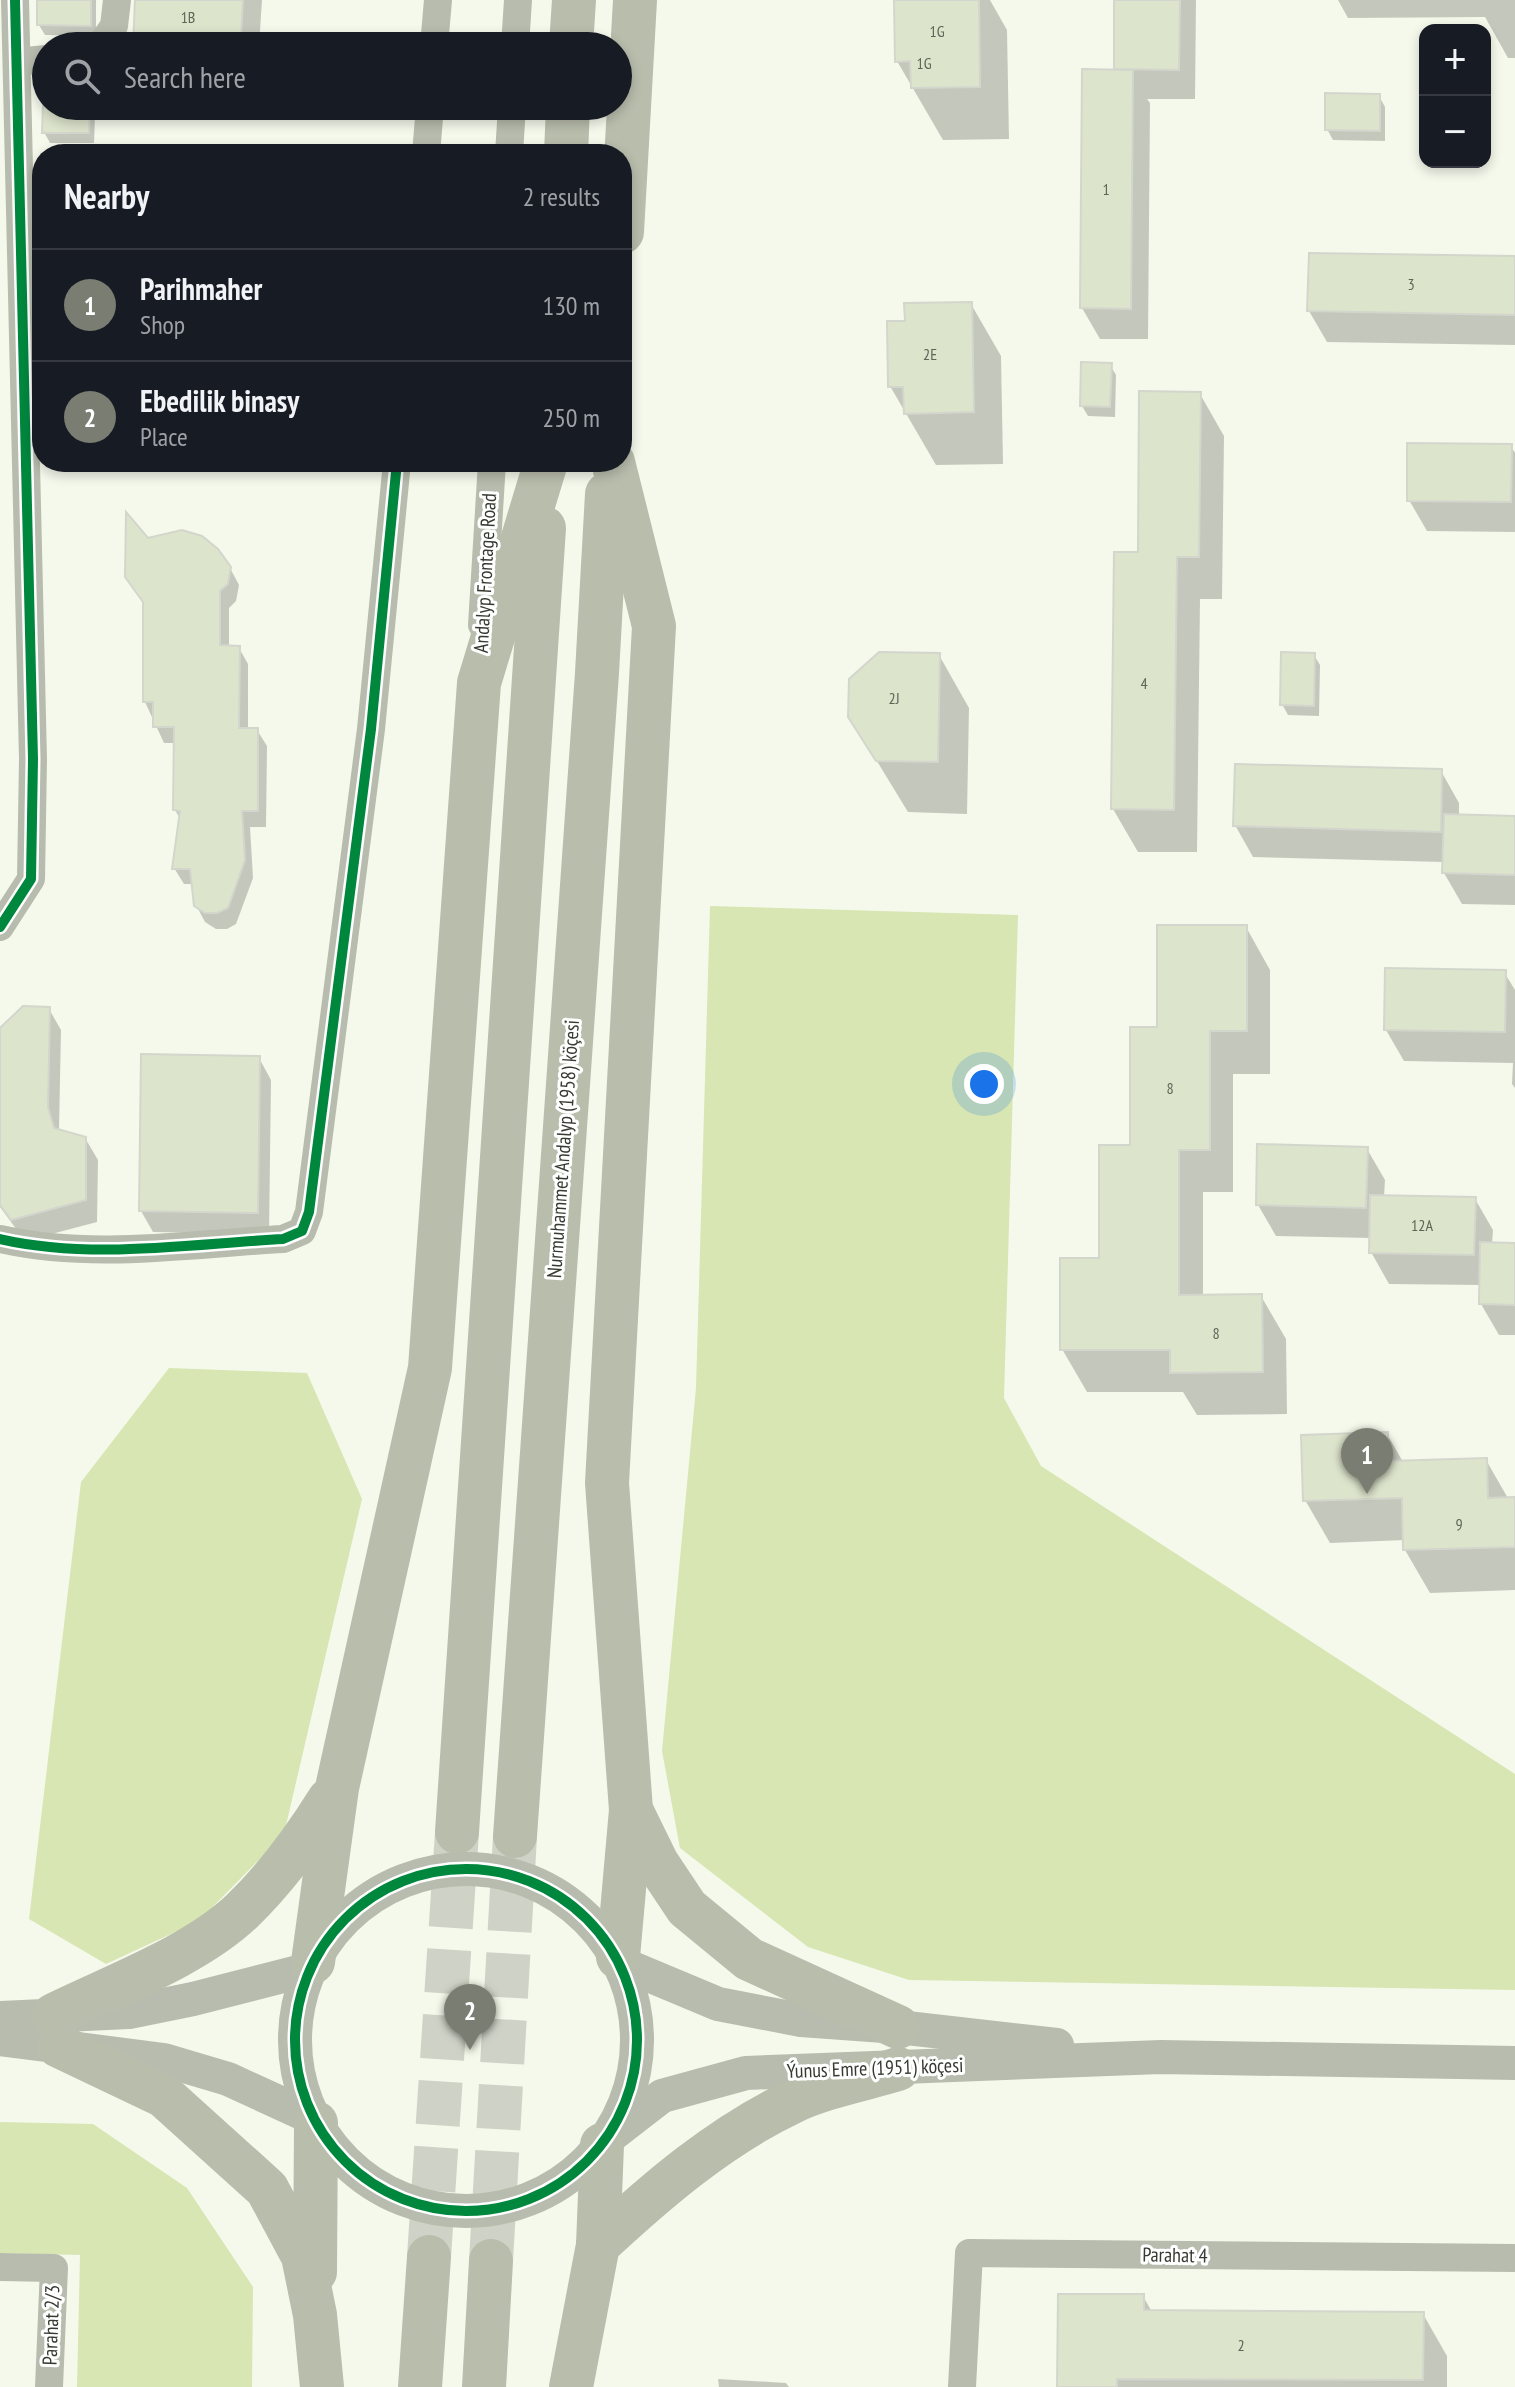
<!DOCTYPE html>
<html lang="en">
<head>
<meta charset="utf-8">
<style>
	:root { --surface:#171b24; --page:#242831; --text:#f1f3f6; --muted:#9ea1a6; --line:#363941; --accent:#7a7d72 }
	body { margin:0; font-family:"PT Sans Narrow",sans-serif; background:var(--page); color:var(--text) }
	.controls { position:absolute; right:24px; top:24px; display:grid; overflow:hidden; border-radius:16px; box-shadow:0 4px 12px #0003 }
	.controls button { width:72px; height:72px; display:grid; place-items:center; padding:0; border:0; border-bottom:2px solid var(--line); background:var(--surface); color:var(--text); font:40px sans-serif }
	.you { position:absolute; left:984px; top:1084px; width:28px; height:28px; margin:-20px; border:6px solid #fff; border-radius:50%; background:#1a73e8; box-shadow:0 0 0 12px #1a73e833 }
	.badge { display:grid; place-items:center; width:52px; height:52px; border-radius:50%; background:var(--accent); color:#fff; font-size:26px; font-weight:700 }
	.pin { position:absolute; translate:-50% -66px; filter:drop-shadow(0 2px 4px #0008) }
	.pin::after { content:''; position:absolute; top:42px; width:28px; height:24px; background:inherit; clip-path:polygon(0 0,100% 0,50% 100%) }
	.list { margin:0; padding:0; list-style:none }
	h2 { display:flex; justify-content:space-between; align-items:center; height:104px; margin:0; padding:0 32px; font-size:34px }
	h2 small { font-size:26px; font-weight:400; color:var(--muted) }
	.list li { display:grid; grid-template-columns:52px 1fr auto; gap:24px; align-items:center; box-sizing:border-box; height:112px; padding:0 32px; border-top:2px solid var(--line) }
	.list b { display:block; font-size:30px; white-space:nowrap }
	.list p { margin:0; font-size:26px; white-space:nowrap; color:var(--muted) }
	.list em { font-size:26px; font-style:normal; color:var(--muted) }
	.icon { flex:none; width:44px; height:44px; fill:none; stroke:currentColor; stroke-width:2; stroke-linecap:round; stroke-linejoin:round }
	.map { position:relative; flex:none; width:1515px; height:2387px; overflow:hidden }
	.search { position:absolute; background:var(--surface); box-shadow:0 4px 12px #0003; left:32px; top:32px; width:600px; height:88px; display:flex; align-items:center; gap:20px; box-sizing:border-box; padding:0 28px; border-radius:44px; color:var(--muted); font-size:30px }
	.panel { position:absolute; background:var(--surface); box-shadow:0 4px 12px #0003; left:32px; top:144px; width:600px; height:328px; border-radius:32px }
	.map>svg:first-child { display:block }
</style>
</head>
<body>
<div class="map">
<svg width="1515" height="2387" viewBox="0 0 1515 2387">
	<rect width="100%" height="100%" fill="#f5f9ec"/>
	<g fill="#d7e6b2">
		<polygon points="710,906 1018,915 1004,1398 1041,1466 1515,1774 1515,1990 909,1980 808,1947 680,1848 662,1751 696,1388"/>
		<polygon points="169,1368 307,1373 362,1499 284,1834 199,1921 106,1964 29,1919 81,1482"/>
		<polygon points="0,2122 93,2124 187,2188 253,2287 252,2387 77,2387 80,2255 0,2253"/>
	</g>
	<g fill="#0003">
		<polygon points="39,0 96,0 96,36 45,35 39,25"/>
		<polygon points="137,0 262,0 259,46 135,46"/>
		<polygon points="896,0 990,0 1007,30 1009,139 943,140 897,61"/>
		<polygon points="1116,0 1196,0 1195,99 1147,99 1150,103 1148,339 1100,339 1082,308 1117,72"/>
		<polygon points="1338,0 1515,0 1515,58 1508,58 1485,17 1348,18"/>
		<polygon points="1379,96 1385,107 1385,141 1333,140 1327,129"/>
		<polygon points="88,106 95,116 94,143 50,143 44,132"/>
		<polygon points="1515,258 1515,345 1327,342 1309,311"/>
		<polygon points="971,304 1001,356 1003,464 936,465 890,386 907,322"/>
		<polygon points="1110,365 1116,375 1115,417 1088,416 1082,406"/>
		<polygon points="1200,394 1224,436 1222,599 1200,599 1197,852 1138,852 1113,809 1140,554"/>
		<polygon points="1511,446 1515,453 1515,532 1427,531 1409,500"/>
		<polygon points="147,540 230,568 239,585 236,601 229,608 229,648 239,648 248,664 248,730 257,730 267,746 266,827 250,827 253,878 236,924 227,929 216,929 205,922 196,905 194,884 184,884 174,868 181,820 175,810 176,743 164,743 145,702"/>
		<polygon points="939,655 969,708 967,814 908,812 850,717"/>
		<polygon points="1314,655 1320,665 1319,716 1288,715 1282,704"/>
		<polygon points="1441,771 1459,803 1459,817 1515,818 1515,905 1462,904 1444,873 1444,862 1253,857 1235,825"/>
		<polygon points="1246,927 1270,970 1270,1074 1233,1074 1233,1192 1203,1192 1203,1297 1261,1296 1286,1339 1287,1414 1197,1415 1183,1392 1087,1392 1062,1349 1101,1260 1132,1147 1159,1029"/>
		<polygon points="1504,972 1515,990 1515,1088 1512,1084 1513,1063 1404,1061 1386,1030"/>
		<polygon points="49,1009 61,1030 59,1130 85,1138 98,1160 97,1222 25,1241 0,1207 0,1031"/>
		<polygon points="259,1058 271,1080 269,1234 153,1232 141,1211"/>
		<polygon points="1367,1149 1385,1180 1384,1197 1475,1199 1493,1230 1492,1244 1515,1245 1515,1335 1499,1335 1481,1304 1481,1285 1389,1284 1371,1252 1371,1238 1276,1236 1258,1205"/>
		<polygon points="1387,1434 1403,1462 1486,1460 1509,1500 1515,1499 1515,1590 1430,1593 1405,1550 1405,1540 1330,1543 1305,1500"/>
		<polygon points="1143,2296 1152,2312 1423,2314 1447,2356 1447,2387 1059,2387"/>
		<polygon points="718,2379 786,2383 789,2387 719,2387"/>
	</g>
	<g fill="#dde4cc" stroke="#d2d6cc" stroke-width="2">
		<polygon points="37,0 91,0 91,26 37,25"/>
		<polygon points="135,0 243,0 241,34 230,46 133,46"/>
		<polygon points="894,0 979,0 980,87 911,88 910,61 895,62"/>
		<polygon points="1114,0 1180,0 1179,70 1114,69"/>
		<polygon points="1082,69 1133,70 1131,309 1080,308"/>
		<polygon points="1325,93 1380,94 1380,131 1325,130"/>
		<polygon points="43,106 90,106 89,133 42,133"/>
		<polygon points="1309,253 1515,256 1515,315 1307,311"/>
		<polygon points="972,302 974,412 904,414 903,387 888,387 887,321 905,321 904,303"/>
		<polygon points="1081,362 1112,363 1110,407 1080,406"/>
		<polygon points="1139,391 1201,392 1199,557 1177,557 1174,810 1111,809 1114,552 1138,552"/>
		<polygon points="1407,443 1512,444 1511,502 1407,501"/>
		<polygon points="126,512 148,538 182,530 202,536 218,549 231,567 228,584 220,591 220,645 240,646 239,728 258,728 258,811 242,811 245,860 228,908 217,913 205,913 194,906 190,869 172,869 180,811 173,810 174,727 153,727 153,702 143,702 143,602 125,577"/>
		<polygon points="879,652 940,653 938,762 876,761 848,717 849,679"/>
		<polygon points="1281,652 1315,653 1314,706 1280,705"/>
		<polygon points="1235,764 1442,769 1441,832 1233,826"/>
		<polygon points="1444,814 1515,816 1515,875 1442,873"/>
		<polygon points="1157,925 1247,925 1247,1031 1210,1031 1210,1150 1179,1150 1179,1295 1262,1294 1263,1372 1170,1373 1170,1350 1060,1350 1060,1258 1099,1258 1099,1145 1130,1145 1130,1027 1157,1027"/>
		<polygon points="1385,968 1506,970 1505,1032 1384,1030"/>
		<polygon points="23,1006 50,1007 48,1107 54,1128 86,1137 86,1200 11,1220 0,1205 0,1028"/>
		<polygon points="141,1054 260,1056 258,1213 139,1211"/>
		<polygon points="1257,1144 1368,1147 1366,1208 1256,1205"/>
		<polygon points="1370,1195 1476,1197 1474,1255 1369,1253"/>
		<polygon points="1480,1242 1515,1243 1515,1305 1479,1304"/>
		<polygon points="1388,1432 1388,1461 1487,1458 1488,1498 1515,1497 1515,1547 1403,1550 1402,1498 1303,1501 1301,1435"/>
		<polygon points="1058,2294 1144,2294 1144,2310 1424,2312 1423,2380 1117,2379 1117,2387 1057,2387"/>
	</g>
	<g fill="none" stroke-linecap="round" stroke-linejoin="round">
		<g stroke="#cfd3c7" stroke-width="44" stroke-dasharray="44 22" stroke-linecap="butt">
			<polyline points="429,2257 457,1832"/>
			<polyline points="491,2261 515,1836"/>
		</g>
		<g stroke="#b7bcae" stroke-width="28">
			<polyline points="100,46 114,26 117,0"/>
			<polyline points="434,46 438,0"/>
			<polyline points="515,46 518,0"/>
			<polyline points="17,62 46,59"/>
			<polyline points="426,154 430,106"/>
			<polyline points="509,154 512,106"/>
			<polyline points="482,625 492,462"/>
			<polyline points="0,927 31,879 33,759 15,0"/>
			<path d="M 0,1239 C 92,1260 190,1244 283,1239 L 302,1231 L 309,1212 L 371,729 L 397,462"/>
			<polyline points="0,2267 54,2268 49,2387"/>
			<polyline points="962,2387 969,2253 1515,2258"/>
		</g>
		<g stroke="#b7bcae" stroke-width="34">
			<circle cx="466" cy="2040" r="171"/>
			<polyline points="620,1963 718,2004 801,2020 898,2027 1057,2045"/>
			<polyline points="0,2018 129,2012 193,1999 310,1969"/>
			<polyline points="0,2039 164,2060 228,2079 313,2118"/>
			<polyline points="613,2134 662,2096 746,2073 1161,2057 1515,2063"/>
		</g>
		<g stroke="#b9bdac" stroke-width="44">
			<polyline points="571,46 574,0"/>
			<polyline points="566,154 568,106"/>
			<polyline points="622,232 635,0"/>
			<polyline points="613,462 654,626 607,1483 631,1810 618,1957"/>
			<polyline points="631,1810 657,1863 687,1908 749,1959 898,2027"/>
			<polyline points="457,1832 544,528"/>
			<polyline points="515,1836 597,673 607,494"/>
			<polyline points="313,1962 337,1788 430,1368 479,683 546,462"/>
			<path d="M 54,2015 C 113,1986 195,1956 242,1911 C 276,1878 304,1840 329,1800"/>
			<polyline points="59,2046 164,2096 267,2189 303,2256 315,2315 322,2387"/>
			<path d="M 598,2245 C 656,2191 720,2136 792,2102 C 823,2087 865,2079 898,2069"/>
			<polyline points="315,2272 316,2123"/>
			<polyline points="420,2387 429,2257"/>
			<polyline points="484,2387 491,2261"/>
			<polyline points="571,2387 598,2245 602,2145"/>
		</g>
		<defs>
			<g id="cycleway">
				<polyline points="0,927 31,879 33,759 15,0"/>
				<path d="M 0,1239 C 92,1260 190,1244 283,1239 L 302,1231 L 309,1212 L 371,729 L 397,462"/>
				<circle cx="466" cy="2040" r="171"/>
			</g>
		</defs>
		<use href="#cycleway" stroke="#fff" stroke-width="15"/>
		<use href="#cycleway" stroke="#00873e" stroke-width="10"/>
	</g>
	<g text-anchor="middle" stroke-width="6" stroke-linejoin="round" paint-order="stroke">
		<g font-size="16" fill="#606458">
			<text x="188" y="23">1B</text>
			<text x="937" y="37">1G</text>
			<text x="924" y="69">1G</text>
			<text x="1106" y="195">1</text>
			<text x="1411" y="290">3</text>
			<text x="930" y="360">2E</text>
			<text x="1144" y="689">4</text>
			<text x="894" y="704">2J</text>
			<text x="1170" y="1094">8</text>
			<text x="1422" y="1231">12A</text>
			<text x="1216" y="1339">8</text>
			<text x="1459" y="1530">9</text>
			<text x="1241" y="2351">2</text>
		</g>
		<g font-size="20" fill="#373a31" stroke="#fff">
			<text transform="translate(485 573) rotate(-87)" y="7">Andalyp Frontage Road</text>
			<text transform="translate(563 1149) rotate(-86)" y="7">Nurmuhammet Andalyp (1958) köçesi</text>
			<text transform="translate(875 2068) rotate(-2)" y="7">Ýunus Emre (1951) köçesi</text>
			<text transform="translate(1175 2255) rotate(1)" y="7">Parahat 4</text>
			<text transform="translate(51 2325) rotate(-88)" y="7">Parahat 2/3</text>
		</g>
	</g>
</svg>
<div class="controls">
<button>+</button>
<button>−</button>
</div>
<div class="you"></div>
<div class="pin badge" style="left:1367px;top:1494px">1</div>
<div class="pin badge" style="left:470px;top:2050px">2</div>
<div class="search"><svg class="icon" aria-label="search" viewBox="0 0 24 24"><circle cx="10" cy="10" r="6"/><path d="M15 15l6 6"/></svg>Search here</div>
<section class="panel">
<h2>Nearby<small>2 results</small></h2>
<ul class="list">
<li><span class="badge">1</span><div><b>Parihmaher</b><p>Shop</p></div><em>130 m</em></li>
<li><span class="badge">2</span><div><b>Ebedilik binasy</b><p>Place</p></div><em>250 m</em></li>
</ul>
</section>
</div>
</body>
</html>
